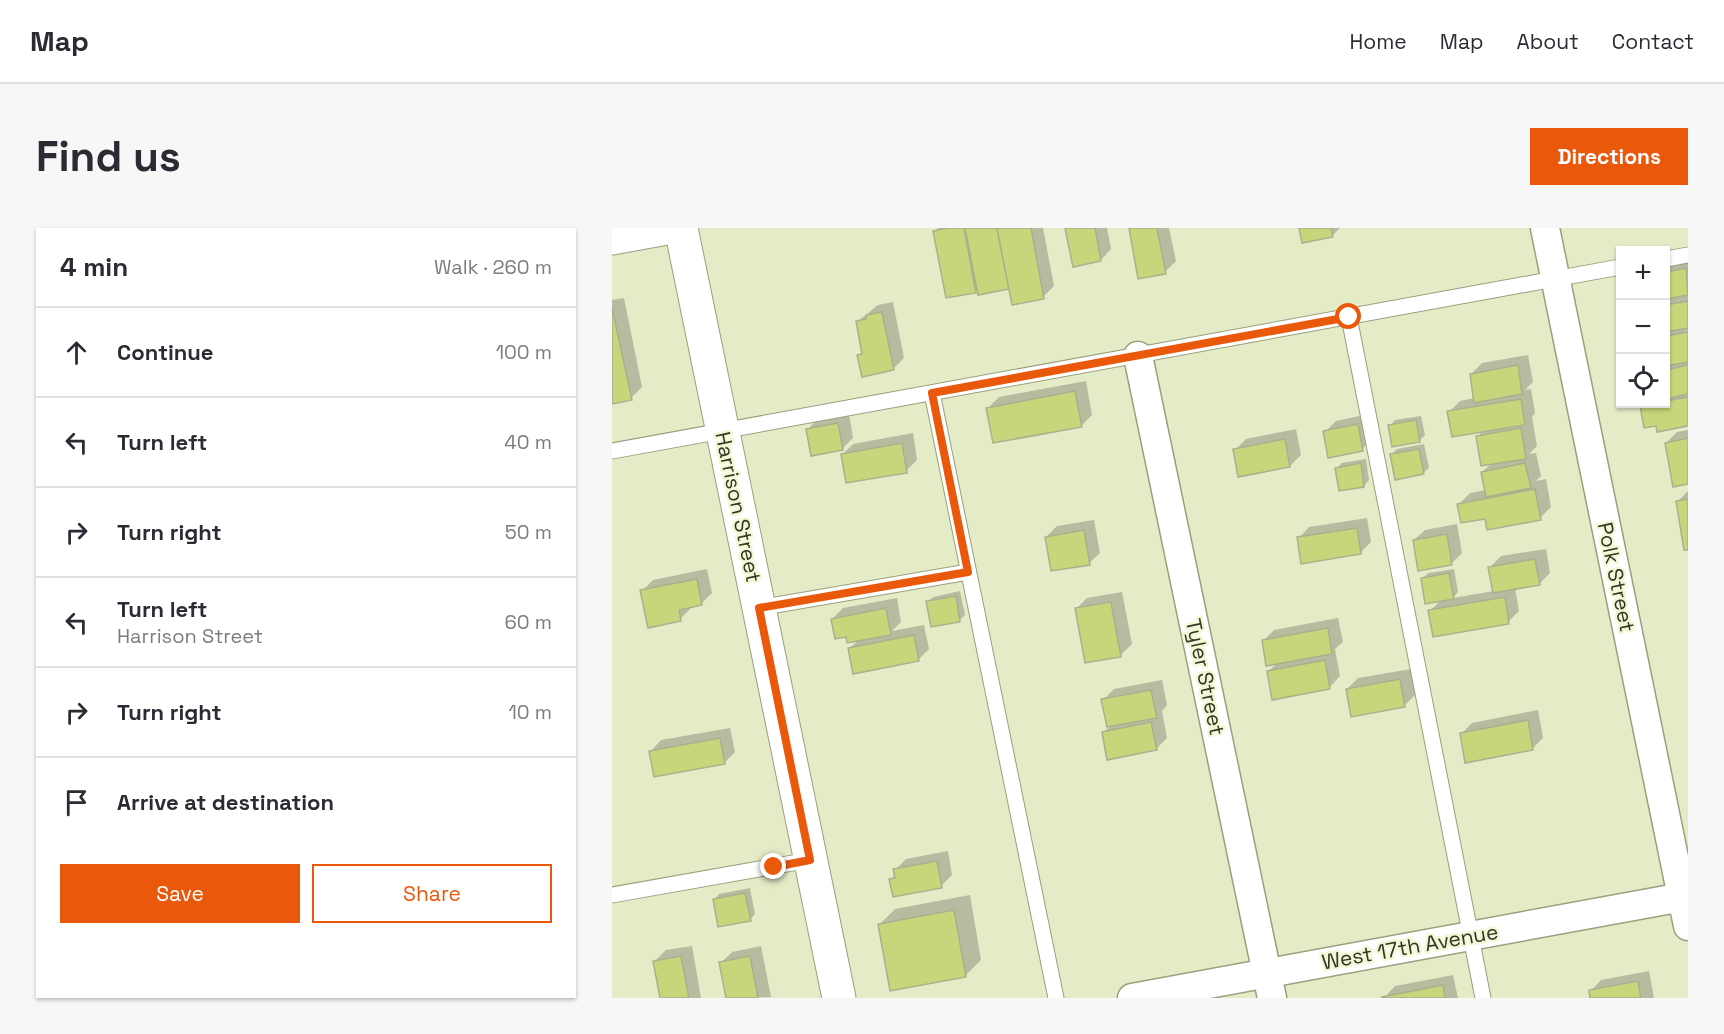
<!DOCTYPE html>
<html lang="en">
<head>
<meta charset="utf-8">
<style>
	:root { --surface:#fff; --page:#f7f7f7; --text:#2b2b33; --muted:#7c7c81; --line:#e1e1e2; --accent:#ea580c }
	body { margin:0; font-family:"Space Grotesk",sans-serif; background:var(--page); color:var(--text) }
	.controls { position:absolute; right:18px; top:18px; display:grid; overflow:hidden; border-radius:0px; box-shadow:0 2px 4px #0004 }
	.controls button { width:54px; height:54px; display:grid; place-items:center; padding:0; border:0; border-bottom:2px solid var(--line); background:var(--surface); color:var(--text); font:30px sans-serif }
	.stop { position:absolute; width:18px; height:18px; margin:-14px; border:4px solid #ea580c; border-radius:50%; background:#fff }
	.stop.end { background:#ea580c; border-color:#fff; box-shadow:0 2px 6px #0008 }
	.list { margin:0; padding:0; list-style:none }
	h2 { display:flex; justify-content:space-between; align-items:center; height:78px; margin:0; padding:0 24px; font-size:26px }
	h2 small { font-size:20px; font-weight:400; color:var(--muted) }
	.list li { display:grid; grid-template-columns:39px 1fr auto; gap:18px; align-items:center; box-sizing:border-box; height:90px; padding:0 24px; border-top:2px solid var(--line) }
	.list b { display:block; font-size:22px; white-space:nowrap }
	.list p { margin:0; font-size:20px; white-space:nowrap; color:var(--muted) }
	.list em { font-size:20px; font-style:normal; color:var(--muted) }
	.actions { display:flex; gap:12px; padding:18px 24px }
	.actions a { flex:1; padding:14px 0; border:2px solid var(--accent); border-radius:0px; text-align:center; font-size:21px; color:var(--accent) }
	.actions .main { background:var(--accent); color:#fff }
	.icon { flex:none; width:33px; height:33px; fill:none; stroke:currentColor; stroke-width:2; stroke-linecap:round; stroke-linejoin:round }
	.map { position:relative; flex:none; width:1076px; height:770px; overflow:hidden; border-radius:0px }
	header { display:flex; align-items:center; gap:36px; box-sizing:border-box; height:84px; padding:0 30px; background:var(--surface); border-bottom:2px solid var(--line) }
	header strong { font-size:28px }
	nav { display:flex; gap:33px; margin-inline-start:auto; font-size:21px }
	.intro { display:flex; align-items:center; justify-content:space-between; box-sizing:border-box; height:144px; padding:0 36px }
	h1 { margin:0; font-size:42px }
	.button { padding:15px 27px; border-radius:0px; background:var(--accent); color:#fff; font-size:21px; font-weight:700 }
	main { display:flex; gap:36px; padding:0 36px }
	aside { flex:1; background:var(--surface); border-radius:0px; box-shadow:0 2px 4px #0004 }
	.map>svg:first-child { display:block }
</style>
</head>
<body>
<header>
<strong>Map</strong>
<nav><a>Home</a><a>Map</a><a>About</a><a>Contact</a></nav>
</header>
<div class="intro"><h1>Find us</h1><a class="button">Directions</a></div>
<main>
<aside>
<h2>4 min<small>Walk · 260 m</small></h2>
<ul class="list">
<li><svg class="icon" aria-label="ahead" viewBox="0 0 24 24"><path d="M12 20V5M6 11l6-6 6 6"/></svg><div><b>Continue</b></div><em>100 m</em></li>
<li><svg class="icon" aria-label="left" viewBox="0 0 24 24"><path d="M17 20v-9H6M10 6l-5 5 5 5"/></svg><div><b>Turn left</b></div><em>40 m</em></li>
<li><svg class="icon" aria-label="right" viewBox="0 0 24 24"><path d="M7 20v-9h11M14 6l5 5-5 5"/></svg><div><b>Turn right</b></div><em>50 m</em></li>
<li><svg class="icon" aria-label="left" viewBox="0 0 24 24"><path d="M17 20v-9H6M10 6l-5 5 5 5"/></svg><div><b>Turn left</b><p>Harrison Street</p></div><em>60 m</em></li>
<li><svg class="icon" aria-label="right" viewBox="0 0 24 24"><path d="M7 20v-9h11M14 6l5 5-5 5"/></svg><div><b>Turn right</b></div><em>10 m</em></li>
<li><svg class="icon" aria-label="arrive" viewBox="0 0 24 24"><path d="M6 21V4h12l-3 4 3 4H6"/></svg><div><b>Arrive at destination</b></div></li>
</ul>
<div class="actions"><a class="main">Save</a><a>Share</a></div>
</aside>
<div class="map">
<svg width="1076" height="770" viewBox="0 0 1076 770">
	<rect width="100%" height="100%" fill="#e4ebc7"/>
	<g fill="#0003">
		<polygon points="326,0 431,0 442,58 431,69 398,59 366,61 363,64 323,3"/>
		<polygon points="455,0 495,0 499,21 489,32"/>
		<polygon points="518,0 557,0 564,33 553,44"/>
		<polygon points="688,0 728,0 720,8"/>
		<polygon points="1076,32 1076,197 1045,196 1029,179 1033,176 1054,176 1054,36"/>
		<polygon points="12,70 30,159 19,170 0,174 0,72"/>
		<polygon points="281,74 292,130 281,141 247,127 251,123 245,94 266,77"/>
		<polygon points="916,127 921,154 913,162 919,161 923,185 920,189 925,218 917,226 924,225 929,248 924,253 934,251 939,279 928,290 874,289 847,276 858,265 874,262 870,244 880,235 866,208 872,202 837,184 848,173 863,170 859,146 870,135"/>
		<polygon points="474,153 480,187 469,198 376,180 387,169"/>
		<polygon points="237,185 241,210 230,221 195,202 206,191"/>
		<polygon points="757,186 761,211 750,221 713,204 724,193"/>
		<polygon points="809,188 813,207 808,212 778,198 783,192"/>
		<polygon points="684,201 689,227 678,238 623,222 634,211"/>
		<polygon points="1076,202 1076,254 1054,215 1065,204"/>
		<polygon points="301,205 305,232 294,243 230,227 241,216"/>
		<polygon points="812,216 817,240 811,245 780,226 785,221"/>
		<polygon points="754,231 757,252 752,258 725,240 730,235"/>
		<polygon points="1076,263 1076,320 1065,274"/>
		<polygon points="755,290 759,314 748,325 687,310 697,299"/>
		<polygon points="482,292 488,325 477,335 434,309 445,298"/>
		<polygon points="845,296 850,325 839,336 802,312 813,302"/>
		<polygon points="934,321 938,345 927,356 903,360 907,383 896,394 818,383 829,372 810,351 816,345 842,341 846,364 841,370 882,363 878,339 889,328"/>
		<polygon points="95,341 100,365 89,376 78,378 79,380 68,391 30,363 41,352"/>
		<polygon points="348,363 353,387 348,392 316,374 321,369"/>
		<polygon points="510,364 520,416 509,427 464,381 475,370"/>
		<polygon points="285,370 289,394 280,403 312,397 317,421 306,432 238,420 247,411 235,407 220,391 231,380"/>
		<polygon points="726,390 731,414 723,421 728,448 718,459 657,443 666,434 651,413 662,402"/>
		<polygon points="799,441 803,467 792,478 735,461 746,450"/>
		<polygon points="550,452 555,477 550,483 555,510 544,521 491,505 497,499 491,472 502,461"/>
		<polygon points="926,482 931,510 920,521 849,506 860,495"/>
		<polygon points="118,500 123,524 112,535 39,523 49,512"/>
		<polygon points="336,623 340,647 329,658 279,651 284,646 283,642 294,631"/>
		<polygon points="138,660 143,686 138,692 102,672 107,666"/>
		<polygon points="358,667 369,732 353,748 267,697 283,681"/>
		<polygon points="80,718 89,770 49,770 43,733 54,722"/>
		<polygon points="149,718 159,769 116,770 109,735 120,724"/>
		<polygon points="1037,743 1042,770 980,770 979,763 989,752"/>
		<polygon points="841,747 846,770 772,770 783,758"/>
	</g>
	<g fill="#c8d57a" stroke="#aab08e" stroke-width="1.5">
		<polygon points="336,0 352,0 364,65 334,70 321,3"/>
		<polygon points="353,0 385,0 397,61 366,67"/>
		<polygon points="385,0 419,0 432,71 400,77"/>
		<polygon points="453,0 483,0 489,33 461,39"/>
		<polygon points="517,0 545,0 554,46 526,51"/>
		<polygon points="687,0 719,0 721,9 690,15"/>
		<polygon points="1074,40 1076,67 1054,71 1054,44"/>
		<polygon points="1076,73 1076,100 1054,104 1054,77"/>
		<polygon points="0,80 20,172 0,176"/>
		<polygon points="270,84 282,142 250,149 245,127 250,126 244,93 254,91 254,87"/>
		<polygon points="1076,104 1076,134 1054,138 1054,108"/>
		<polygon points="906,137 910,166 862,175 858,146"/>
		<polygon points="1076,137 1076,166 1054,171 1054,142"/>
		<polygon points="463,163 470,199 381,215 374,180"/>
		<polygon points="1076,169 1076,198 1045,204 1044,198 1032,200 1028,178 1054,176 1054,173"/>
		<polygon points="909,171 913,197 840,209 835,183"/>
		<polygon points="804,192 808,214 780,219 776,197"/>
		<polygon points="226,195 231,222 199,228 194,201"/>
		<polygon points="746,196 751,223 716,230 711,203"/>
		<polygon points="909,200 914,231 869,238 864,208"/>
		<polygon points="1076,210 1076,256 1061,259 1053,215"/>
		<polygon points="673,211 678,239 626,249 621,221"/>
		<polygon points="290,215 295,245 234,255 229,226"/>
		<polygon points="807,221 812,246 783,252 778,226"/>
		<polygon points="749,235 752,259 727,263 723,240"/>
		<polygon points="913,235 919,260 874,269 869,244"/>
		<polygon points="923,261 929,292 875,302 873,291 849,295 845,276"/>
		<polygon points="1076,271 1076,322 1072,322 1064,273"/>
		<polygon points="745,300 749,326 689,336 685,309"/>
		<polygon points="472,302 478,337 439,343 433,309"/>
		<polygon points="835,306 840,337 806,343 801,312"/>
		<polygon points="923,331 928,357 881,365 876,339"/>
		<polygon points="837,345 842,371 813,376 809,350"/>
		<polygon points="85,351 90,377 67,382 69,393 36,400 28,362"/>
		<polygon points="344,368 348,394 319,399 314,373"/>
		<polygon points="893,369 897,396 821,409 816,382"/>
		<polygon points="499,374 509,429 473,435 463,380"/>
		<polygon points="274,380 279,407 235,415 234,409 223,411 219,391"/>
		<polygon points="716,400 720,426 654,438 650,412"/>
		<polygon points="302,407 307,433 241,446 236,420"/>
		<polygon points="713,432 718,461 660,472 655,443"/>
		<polygon points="788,451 793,479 739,489 734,461"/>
		<polygon points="539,462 545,490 495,499 489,471"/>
		<polygon points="916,492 921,522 853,535 848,505"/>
		<polygon points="539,494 545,522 495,532 490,504"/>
		<polygon points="108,510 113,536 42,549 37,523"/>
		<polygon points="325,633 330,660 281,669 277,651 283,650 281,641"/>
		<polygon points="133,665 139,693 106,699 101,671"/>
		<polygon points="342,682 354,749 278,763 266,696"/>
		<polygon points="69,728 77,770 48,770 41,733"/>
		<polygon points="138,728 146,770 114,770 107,734"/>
		<polygon points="1026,753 1029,770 978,770 977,762"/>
		<polygon points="831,757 833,770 771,770 770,769"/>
	</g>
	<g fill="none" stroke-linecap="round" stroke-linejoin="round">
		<defs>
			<g id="lane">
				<polyline points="1054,31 1076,27"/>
				<polyline points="737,89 871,770"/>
				<polyline points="320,165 444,770"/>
				<polyline points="0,223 1008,39"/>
				<polyline points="147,380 356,344"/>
				<polyline points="0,667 198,632"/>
			</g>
			<g id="street">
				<polyline points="933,0 1076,698"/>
				<polyline points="526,128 660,770"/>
				<polyline points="520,770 1076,668"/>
			</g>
			<g id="secondary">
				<polyline points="69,0 227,770"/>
				<polyline points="0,10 55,0"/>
			</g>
		</defs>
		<use href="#lane" stroke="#99a07d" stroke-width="17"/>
		<use href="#street" stroke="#99a07d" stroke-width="31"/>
		<use href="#secondary" stroke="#99a07d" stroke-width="35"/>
		<use href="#lane" stroke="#fff" stroke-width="15"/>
		<use href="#street" stroke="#fff" stroke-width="28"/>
		<use href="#secondary" stroke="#fff" stroke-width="33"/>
	</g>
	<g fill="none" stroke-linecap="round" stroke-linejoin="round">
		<polyline stroke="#ea580c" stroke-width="8" points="162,639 198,632 147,380 356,344 320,165 737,89"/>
	</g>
	<g text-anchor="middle" stroke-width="5" stroke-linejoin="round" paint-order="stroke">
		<g font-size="21" fill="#333527" stroke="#f1f8d4">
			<text transform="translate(126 279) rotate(78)" y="7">Harrison Street</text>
			<text transform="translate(1004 349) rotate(78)" y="7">Polk Street</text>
			<text transform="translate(593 449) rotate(78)" y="7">Tyler Street</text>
			<text transform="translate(798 719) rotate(-10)" y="7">West 17th Avenue</text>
		</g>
	</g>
</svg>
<div class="controls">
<button>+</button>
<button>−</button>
<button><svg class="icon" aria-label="locate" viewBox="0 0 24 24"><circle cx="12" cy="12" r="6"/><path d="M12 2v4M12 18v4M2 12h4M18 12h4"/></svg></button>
</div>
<div class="stop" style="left:737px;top:89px"></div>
<div class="stop end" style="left:162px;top:639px"></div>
</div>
</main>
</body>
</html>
